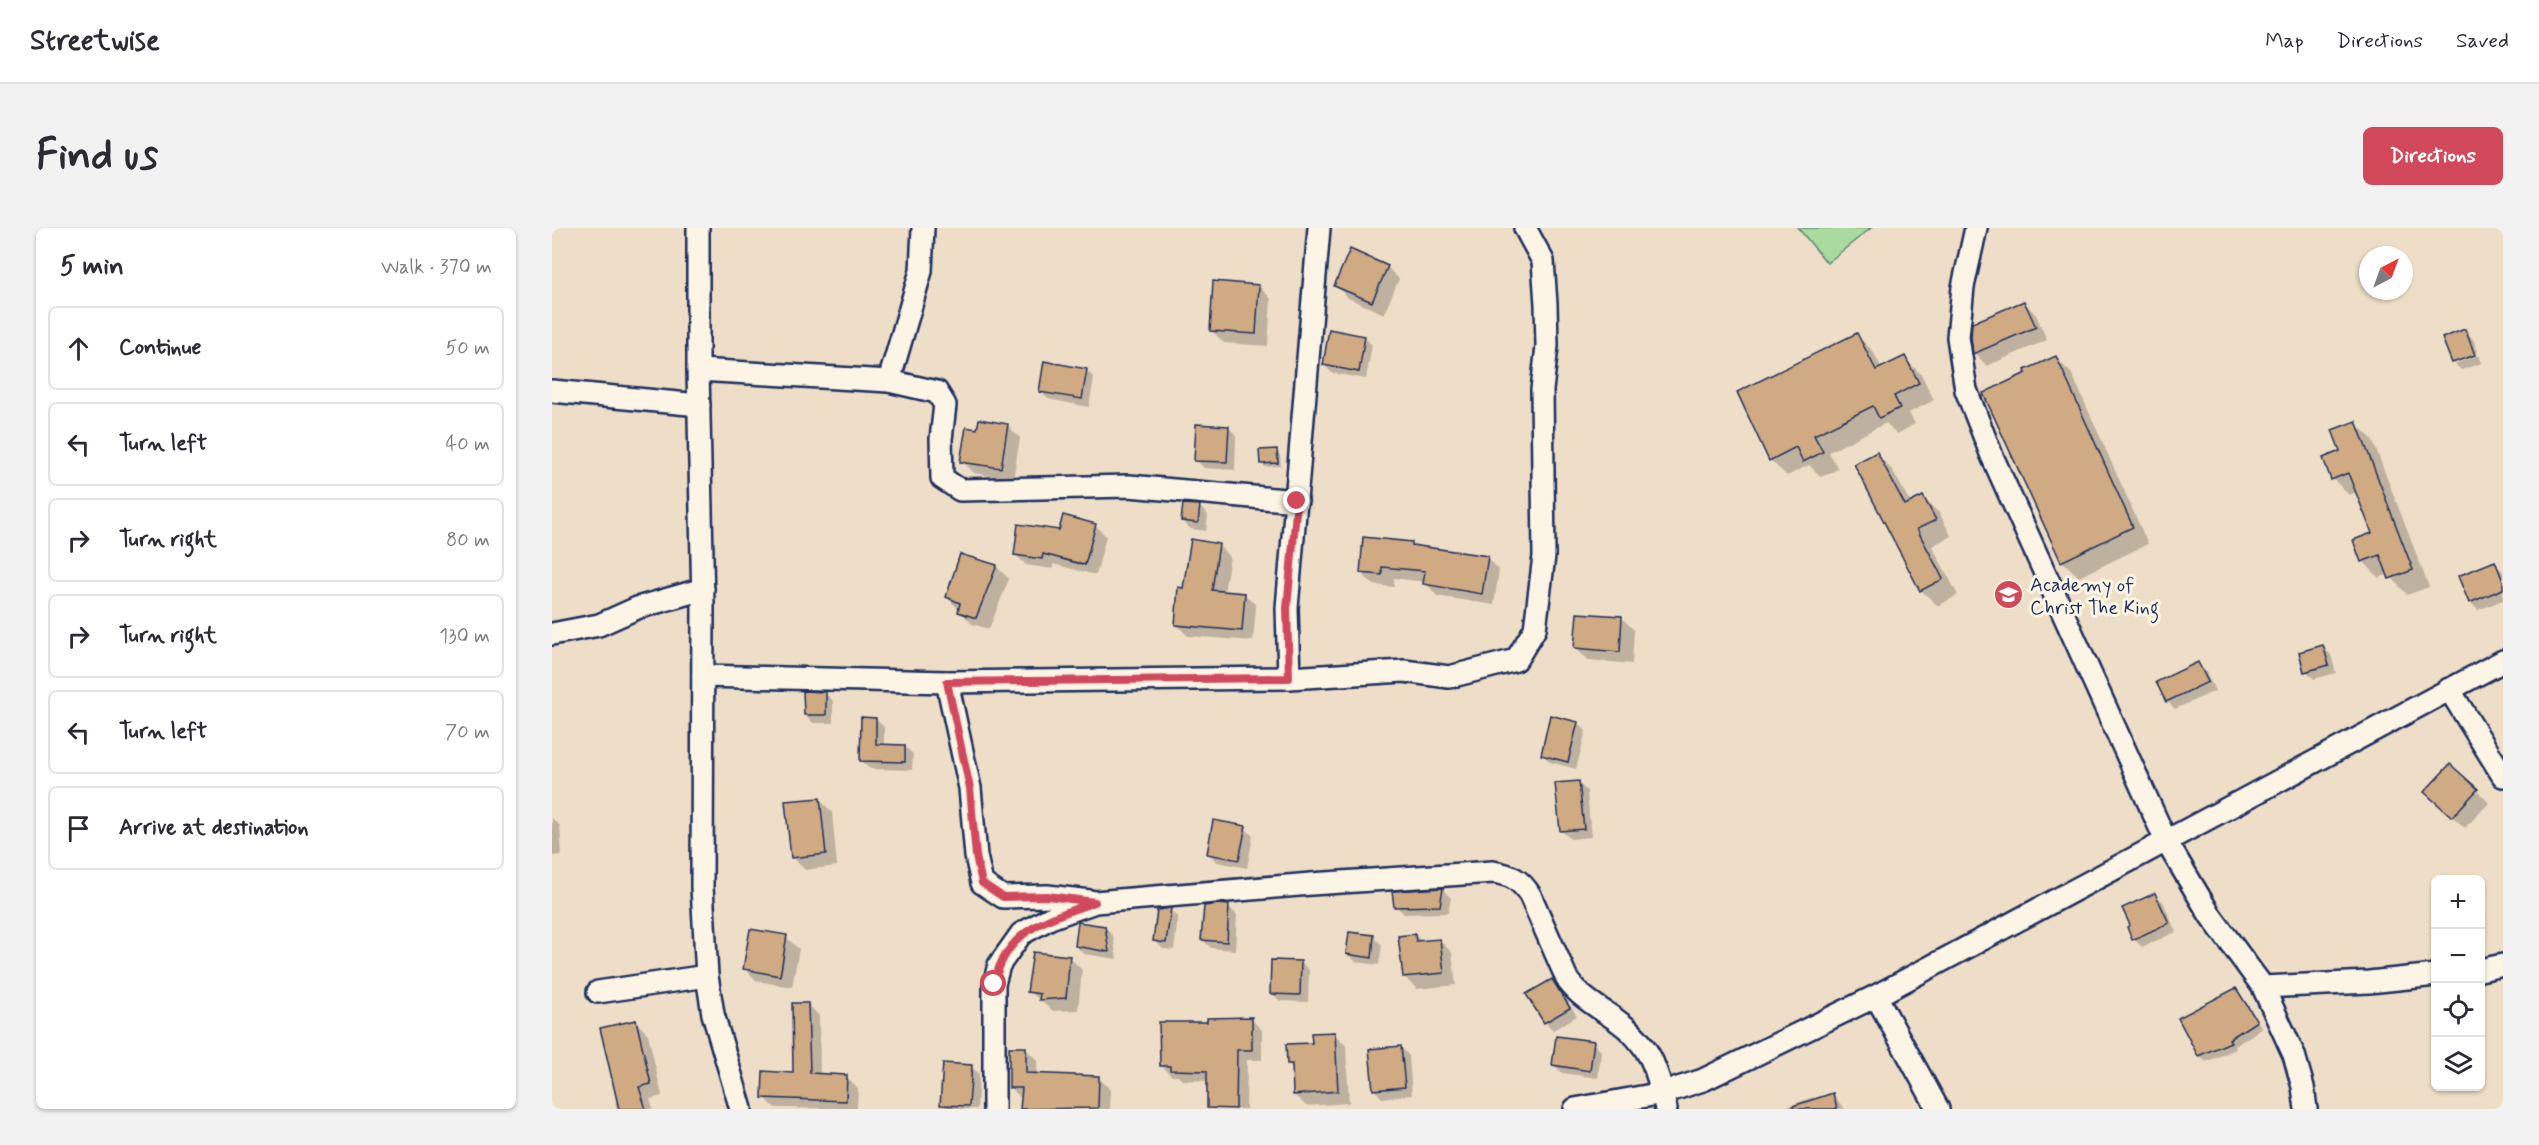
<!DOCTYPE html>
<html lang="en">
<head>
<meta charset="utf-8">
<style>
	:root { --surface:#fff; --page:#f2f2f3; --text:#2b2b33; --muted:#7c7c81; --line:#e1e1e2; --accent:#d1495b }
	body { margin:0; font-family:Mynerve,sans-serif; background:var(--page); color:var(--text) }
	.controls { position:absolute; right:18px; bottom:18px; display:grid; overflow:hidden; border-radius:9px; box-shadow:0 2px 4px #0004 }
	.controls button { width:54px; height:54px; display:grid; place-items:center; padding:0; border:0; border-bottom:2px solid var(--line); background:var(--surface); color:var(--text); font:30px sans-serif }
	.compass { position:absolute; left:1807px; top:18px; width:54px; height:54px; border-radius:50%; background:var(--surface); box-shadow:0 2px 4px #0004; rotate:41deg }
	.stop { position:absolute; width:18px; height:18px; margin:-14px; border:4px solid #d1495b; border-radius:50%; background:#fff }
	.stop.end { background:#d1495b; border-color:#fff; box-shadow:0 2px 6px #0008 }
	.list { margin:0; padding:0; list-style:none }
	h2 { display:flex; justify-content:space-between; align-items:center; height:78px; margin:0; padding:0 24px; font-size:26px }
	h2 small { font-size:20px; font-weight:400; color:var(--muted) }
	.list li { display:grid; grid-template-columns:39px 1fr auto; gap:18px; align-items:center; box-sizing:border-box; height:84px; margin:0 12px 12px; padding:0 12px; border:2px solid var(--line); border-radius:9px }
	.list b { display:block; font-size:22px; white-space:nowrap }
	.list em { font-size:20px; font-style:normal; color:var(--muted) }
	.icon { flex:none; width:33px; height:33px; fill:none; stroke:currentColor; stroke-width:2; stroke-linecap:round; stroke-linejoin:round }
	.map { position:relative; flex:none; width:1951px; height:881px; overflow:hidden; border-radius:9px }
	header { display:flex; align-items:center; gap:36px; box-sizing:border-box; height:84px; padding:0 30px; background:var(--surface); border-bottom:2px solid var(--line) }
	header strong { font-size:28px }
	nav { display:flex; gap:33px; margin-inline-start:auto; font-size:21px }
	.intro { display:flex; align-items:center; justify-content:space-between; box-sizing:border-box; height:144px; padding:0 36px }
	h1 { margin:0; font-size:42px }
	.button { padding:15px 27px; border-radius:9px; background:var(--accent); color:#fff; font-size:21px; font-weight:700 }
	main { display:flex; gap:36px; padding:0 36px }
	aside { flex:1; background:var(--surface); border-radius:9px; box-shadow:0 2px 4px #0004 }
	.map>svg:first-child { display:block }
</style>
</head>
<body>
<header>
<strong>Streetwise</strong>
<nav><a>Map</a><a>Directions</a><a>Saved</a></nav>
</header>
<div class="intro"><h1>Find us</h1><a class="button">Directions</a></div>
<main>
<aside>
<h2>5 min<small>Walk · 370 m</small></h2>
<ul class="list">
<li><svg class="icon" aria-label="ahead" viewBox="0 0 24 24"><path d="M12 20V5M6 11l6-6 6 6"/></svg><div><b>Continue</b></div><em>50 m</em></li>
<li><svg class="icon" aria-label="left" viewBox="0 0 24 24"><path d="M17 20v-9H6M10 6l-5 5 5 5"/></svg><div><b>Turn left</b></div><em>40 m</em></li>
<li><svg class="icon" aria-label="right" viewBox="0 0 24 24"><path d="M7 20v-9h11M14 6l5 5-5 5"/></svg><div><b>Turn right</b></div><em>80 m</em></li>
<li><svg class="icon" aria-label="right" viewBox="0 0 24 24"><path d="M7 20v-9h11M14 6l5 5-5 5"/></svg><div><b>Turn right</b></div><em>130 m</em></li>
<li><svg class="icon" aria-label="left" viewBox="0 0 24 24"><path d="M17 20v-9H6M10 6l-5 5 5 5"/></svg><div><b>Turn left</b></div><em>70 m</em></li>
<li><svg class="icon" aria-label="arrive" viewBox="0 0 24 24"><path d="M6 21V4h12l-3 4 3 4H6"/></svg><div><b>Arrive at destination</b></div></li>
</ul>
</aside>
<div class="map">
<svg width="1951" height="881" viewBox="0 0 1951 881">
	<rect width="100%" height="100%" fill="#efdec7"/>
	<filter id="ink" filterUnits="userSpaceOnUse"><feTurbulence type="fractalNoise" baseFrequency=".0167" numOctaves="2"/><feDisplacementMap in="SourceGraphic" scale="12" xChannelSelector="R" yChannelSelector="G"/><feConvolveMatrix kernelMatrix="1 2 1 2 8 2 1 2 1" color-interpolation-filters="sRGB"/></filter>
	<g filter="url(#ink)">
		<polygon fill="#a8db9d" stroke="#62857e" stroke-width="1.5" points="1246,0 1319,0 1275,35"/>
		<g fill="#0003">
			<polygon points="835,39 847,51 832,86 796,70 784,57"/>
			<polygon points="707,58 719,71 716,118 672,115 659,102"/>
			<polygon points="1472,74 1484,87 1495,112 1435,138 1423,125 1420,109"/>
			<polygon points="1913,103 1921,111 1926,124 1903,132 1903,136 1927,127 1930,135 1909,142 1901,134"/>
			<polygon points="1304,107 1321,123 1330,141 1352,130 1369,146 1382,172 1357,185 1363,196 1345,206 1334,195 1277,224 1286,241 1269,249 1257,237 1235,248 1218,232"/>
			<polygon points="812,109 820,117 814,151 780,145 772,137"/>
			<polygon points="1504,130 1520,146 1596,316 1527,349 1510,333"/>
			<polygon points="534,142 542,150 537,179 496,171 488,163"/>
			<polygon points="1803,195 1820,211 1877,359 1855,367 1837,346 1827,350 1811,333 1821,306 1805,264 1797,267 1781,251"/>
			<polygon points="456,198 468,210 461,252 422,245 410,233"/>
			<polygon points="676,199 684,207 683,242 652,240 644,232"/>
			<polygon points="724,223 728,227 729,238 713,239 709,235"/>
			<polygon points="1325,226 1341,243 1359,276 1371,270 1388,286 1399,308 1380,318 1406,367 1386,378 1369,362"/>
			<polygon points="648,279 656,287 654,303 639,301 630,293"/>
			<polygon points="543,297 554,308 544,347 501,336 501,341 474,337 463,326 508,303"/>
			<polygon points="859,316 862,318 935,330 947,342 942,377 885,368 873,354 842,350 842,359 822,357 809,345"/>
			<polygon points="667,318 678,329 672,364 692,366 704,377 701,413 636,408 625,397 632,361"/>
			<polygon points="409,328 445,339 457,351 437,401 420,396 395,369"/>
			<polygon points="1942,335 1951,344 1951,372 1926,382 1918,374"/>
			<polygon points="1070,390 1082,402 1080,436 1036,432 1023,420"/>
			<polygon points="1771,419 1779,427 1784,445 1762,451 1754,443"/>
			<polygon points="1646,436 1654,444 1663,463 1623,481 1615,473"/>
			<polygon points="273,465 281,473 281,495 261,495 253,487"/>
			<polygon points="324,491 332,499 332,518 352,518 361,526 360,542 318,541 310,533"/>
			<polygon points="1026,495 1034,503 1024,541 998,534 990,526"/>
			<polygon points="1026,555 1035,563 1039,609 1018,611 1010,603"/>
			<polygon points="1925,562 1937,575 1913,600 1887,576"/>
			<polygon points="267,571 280,584 285,638 253,642 240,629"/>
			<polygon points="0,590 8,598 10,627 0,628"/>
			<polygon points="693,600 701,608 695,640 665,634 656,625"/>
			<polygon points="891,662 899,670 896,685 852,686 844,678 842,665"/>
			<polygon points="1603,666 1611,674 1624,704 1590,719 1582,711"/>
			<polygon points="677,679 685,687 683,722 659,720 651,712"/>
			<polygon points="618,682 626,690 622,722 611,721 603,713"/>
			<polygon points="553,699 561,708 565,731 532,726 524,718"/>
			<polygon points="863,707 870,714 888,712 900,725 904,757 865,761 852,749"/>
			<polygon points="234,709 247,721 240,759 205,753 192,740"/>
			<polygon points="822,709 830,717 827,737 804,734 796,726"/>
			<polygon points="518,730 530,742 526,782 501,783 477,763"/>
			<polygon points="749,734 757,742 756,774 728,773 719,765"/>
			<polygon points="1000,753 1008,761 1025,788 1001,802 993,794 976,767"/>
			<polygon points="1684,761 1710,800 1683,818 1684,821 1654,834 1647,827"/>
			<polygon points="256,776 267,788 268,847 294,848 306,860 305,881 223,880 212,869 243,846"/>
			<polygon points="699,791 710,802 710,832 695,832 694,881 658,881 657,853 630,852 626,848 620,848 609,837 657,795"/>
			<polygon points="84,794 96,806 110,868 98,871 101,881 65,881 63,874 67,873"/>
			<polygon points="783,806 794,818 797,875 754,878 742,867 742,841 736,836 762,816"/>
			<polygon points="1041,815 1049,823 1046,850 1010,845 1002,837"/>
			<polygon points="849,819 857,828 860,867 830,870 822,861"/>
			<polygon points="473,820 485,832 485,847 547,850 559,862 558,881 470,881 470,871 458,859"/>
			<polygon points="419,838 427,846 425,881 395,881 390,876"/>
			<polygon points="1280,867 1293,881 1228,881 1261,869 1264,872"/>
		</g>
		<g fill="#d0aa82" stroke="#1b2f5e" stroke-width="1.5">
			<polygon points="798,21 836,38 820,74 782,58"/>
			<polygon points="661,53 707,57 704,106 658,103"/>
			<polygon points="1472,73 1484,99 1421,126 1419,109 1420,95"/>
			<polygon points="777,101 813,108 807,144 771,137"/>
			<polygon points="1913,101 1923,127 1900,135 1890,110"/>
			<polygon points="1305,105 1324,142 1353,128 1367,155 1342,168 1348,180 1327,190 1321,178 1262,207 1271,224 1251,234 1244,219 1217,233 1185,164"/>
			<polygon points="1504,128 1581,299 1509,334 1431,165 1474,145 1473,142"/>
			<polygon points="492,133 535,141 530,171 487,164"/>
			<polygon points="427,191 456,196 449,240 408,234 414,199 425,201"/>
			<polygon points="1804,193 1861,342 1837,351 1828,327 1809,334 1801,312 1820,305 1796,245 1779,252 1771,230 1788,223 1780,202"/>
			<polygon points="644,196 677,198 675,234 642,233"/>
			<polygon points="725,221 726,235 708,236 707,222"/>
			<polygon points="1325,224 1353,277 1371,268 1384,292 1365,301 1391,351 1368,363 1302,236"/>
			<polygon points="631,276 648,277 646,295 629,293"/>
			<polygon points="511,287 544,296 533,337 491,326 490,331 462,327 466,296 507,302"/>
			<polygon points="811,309 860,314 860,317 936,328 930,366 871,356 873,343 830,339 830,347 808,345"/>
			<polygon points="639,311 667,316 660,362 693,365 690,403 623,397 626,359 631,360"/>
			<polygon points="408,326 445,337 424,390 406,384 408,375 394,369"/>
			<polygon points="1943,333 1951,353 1951,361 1917,375 1906,348"/>
			<polygon points="1025,385 1070,388 1068,424 1022,420"/>
			<polygon points="1771,417 1777,437 1752,444 1747,424"/>
			<polygon points="1646,434 1656,454 1614,474 1604,454"/>
			<polygon points="251,463 274,464 274,487 252,487"/>
			<polygon points="998,487 1026,494 1016,534 989,527"/>
			<polygon points="309,489 324,490 324,516 353,517 353,534 308,533"/>
			<polygon points="1898,536 1926,561 1900,589 1872,564"/>
			<polygon points="1027,553 1032,601 1008,603 1003,555"/>
			<polygon points="268,570 274,626 239,630 233,573"/>
			<polygon points="661,592 694,598 687,632 655,626"/>
			<polygon points="891,660 888,678 842,679 840,663"/>
			<polygon points="1603,665 1617,695 1580,712 1575,699 1578,697 1570,680"/>
			<polygon points="667,676 677,677 675,714 649,712 652,678"/>
			<polygon points="619,680 614,715 601,713 605,682"/>
			<polygon points="526,694 553,698 557,724 523,718"/>
			<polygon points="198,701 235,707 228,748 191,741"/>
			<polygon points="797,704 822,707 820,730 794,726"/>
			<polygon points="863,706 864,713 888,711 892,745 851,749 846,708"/>
			<polygon points="481,724 518,728 514,770 487,772 488,766 475,764"/>
			<polygon points="719,732 749,733 748,767 718,766"/>
			<polygon points="1000,751 1018,780 992,795 974,766"/>
			<polygon points="1684,760 1705,793 1677,811 1679,814 1646,828 1626,790"/>
			<polygon points="240,775 256,775 258,845 295,847 294,873 210,870 211,843 241,845"/>
			<polygon points="700,789 700,822 685,822 684,881 655,880 655,843 618,842 618,838 608,838 607,794 655,794 655,790"/>
			<polygon points="84,792 99,856 87,859 94,881 67,881 48,800"/>
			<polygon points="783,804 786,863 741,867 740,836 735,836 734,816 760,815 759,805"/>
			<polygon points="1004,808 1042,813 1038,843 1000,837"/>
			<polygon points="849,818 853,859 821,862 817,821"/>
			<polygon points="457,819 474,819 474,845 547,848 546,880 468,881 470,860 457,860"/>
			<polygon points="391,835 420,837 417,878 388,877"/>
			<polygon points="1281,865 1285,881 1242,881 1241,878"/>
		</g>
		<g fill="none" stroke-linecap="round" stroke-linejoin="round">
			<defs>
				<g id="minor">
					<polyline points="146,0 146,142 151,377 150,659 155,748 161,786 189,881"/>
					<polyline points="767,0 735,380 737,450 852,443 897,449 964,432 983,401 992,328 990,162 995,118 994,76 991,33 973,0"/>
					<polyline points="1424,0 1411,59 1406,109 1414,162 1440,228 1614,613 1658,687 1711,759 1742,827 1751,859 1754,881"/>
					<polyline points="146,142 337,153 385,164 393,177 389,211 390,250 408,262 577,258 745,273"/>
					<polyline points="337,153 369,43 371,0"/>
					<polyline points="0,163 147,177"/>
					<polyline points="0,406 47,397 85,380 151,361"/>
					<polyline points="151,448 395,454 737,450"/>
					<polyline points="395,454 418,560 424,628 430,655 451,669 495,668 538,673"/>
					<polyline points="1897,461 1951,548"/>
					<polyline points="1928,742 1951,737"/>
					<polyline points="1711,759 1817,754 1884,747"/>
					<polyline points="46,764 155,748"/>
					<polyline points="1324,768 1386,881"/>
					<path d="M 442,881 L 442,756 L 447,737 L 469,706 L 498,690 L 543,674 L 759,656 L 941,644 C 959,647 968,651 978,667 L 1016,753 C 1029,770 1046,779 1063,791 C 1099,816 1105,841 1114,881"/>
					<polyline points="1023,881 1111,865 1151,852 1324,768 1951,433"/>
				</g>
			</defs>
			<use href="#minor" stroke="#1b2f5e" stroke-width="26"/>
			<use href="#minor" stroke="#fcf5e5" stroke-width="21"/>
		</g>
	</g>
	<g fill="none" stroke-linecap="round" stroke-linejoin="round" filter="url(#ink)">
		<path stroke="#d1495b" stroke-width="8" d="M 442,756 C 454,701 496,691 543,674 L 495,668 L 451,669 L 430,655 L 424,628 L 418,560 L 395,454 L 737,450 L 735,380 L 745,273"/>
	</g>
	<defs>
		<symbol id="school-disc" viewBox="-11 -11 22 22"><circle r="9.5" fill="#d1495b" stroke="#fcf5e5"/><path d="M0-5L7-2L0 1L-7-2ZM-4 1L0 2.5L4 1V4Q0 6-4 4Z" fill="#fff"/></symbol>
	</defs>
	<g fill-rule="evenodd">
		<use href="#school-disc" x="1440" y="350" width="33" height="33"/>
	</g>
	<g text-anchor="middle" stroke-width="6" stroke-linejoin="round" paint-order="stroke">
		<g font-size="20" fill="#1b2f5e" stroke="#fcf5e5" text-anchor="start">
			<text x="1478" y="363">Academy of<tspan x="1478" dy="23">Christ The King</tspan></text>
		</g>
	</g>
</svg>
<div class="controls">
<button>+</button>
<button>−</button>
<button><svg class="icon" aria-label="locate" viewBox="0 0 24 24"><circle cx="12" cy="12" r="6"/><path d="M12 2v4M12 18v4M2 12h4M18 12h4"/></svg></button>
<button><svg class="icon" aria-label="layers" viewBox="0 0 24 24"><path d="M12 4l9 5-9 5-9-5zM3 14l9 5 9-5"/></svg></button>
</div>
<svg class="compass" viewBox="-18 -18 36 36"><path d="M0-13l5 13h-10z" fill="#e53935"/><path d="M0 13l5-13h-10z" fill="#7c7c81"/></svg>
<div class="stop" style="left:442px;top:756px"></div>
<div class="stop end" style="left:745px;top:273px"></div>
</div>
</main>
</body>
</html>
